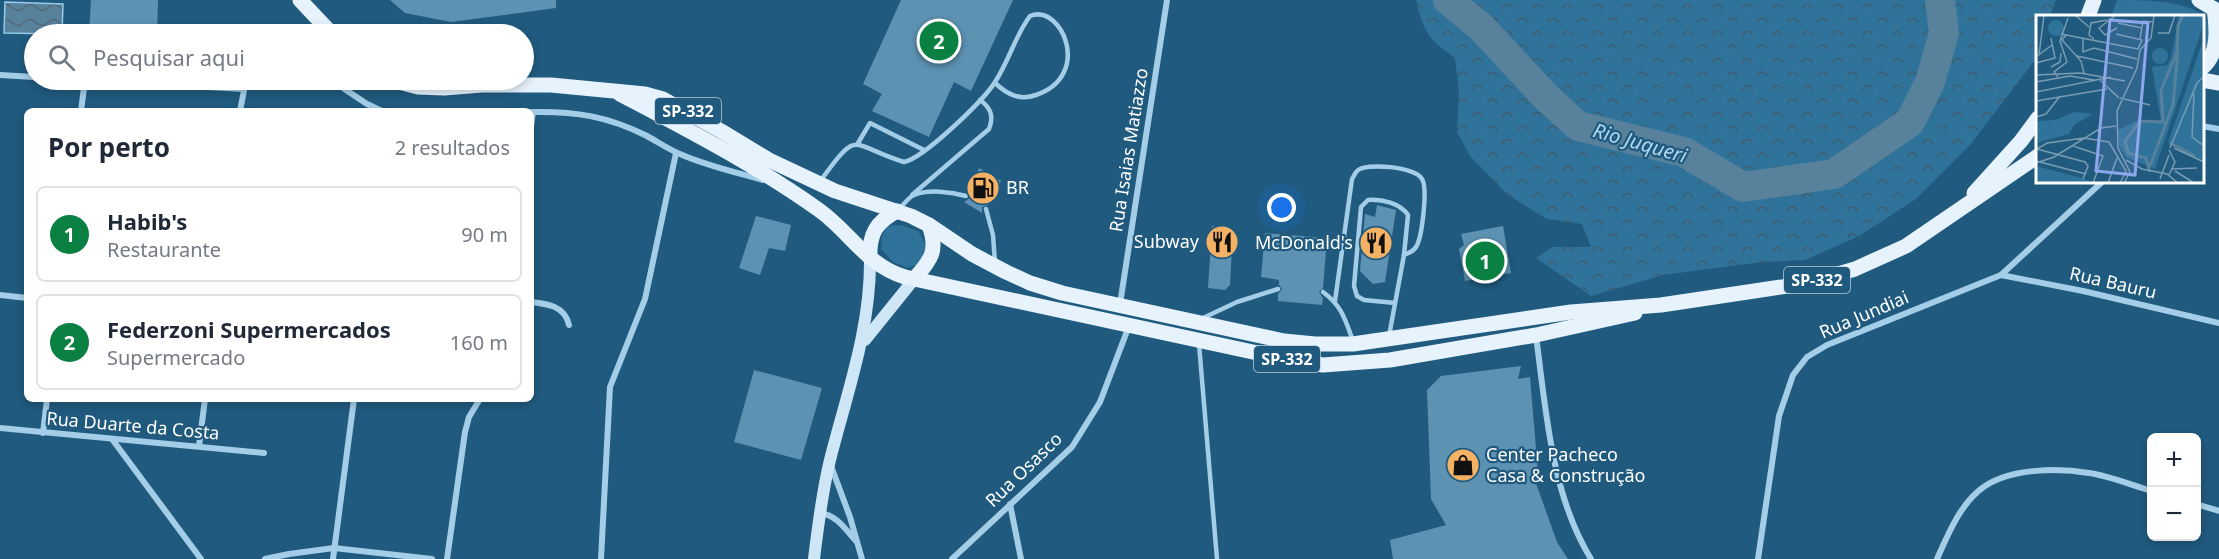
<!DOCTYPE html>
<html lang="pt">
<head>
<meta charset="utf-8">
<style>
	:root { --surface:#fff; --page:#f6f6f7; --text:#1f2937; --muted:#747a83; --line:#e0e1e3; --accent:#0b8043 }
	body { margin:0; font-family:"Noto Sans",sans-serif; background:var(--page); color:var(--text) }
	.controls { position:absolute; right:18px; bottom:18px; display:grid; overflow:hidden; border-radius:9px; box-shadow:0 3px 9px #0003 }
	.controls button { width:54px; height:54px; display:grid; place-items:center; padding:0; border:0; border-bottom:2px solid var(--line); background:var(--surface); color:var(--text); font:30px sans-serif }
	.you { position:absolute; left:1282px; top:208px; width:21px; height:21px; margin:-15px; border:4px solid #fff; border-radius:50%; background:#1a73e8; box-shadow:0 0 0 9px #1a73e833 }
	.badge { display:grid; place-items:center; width:39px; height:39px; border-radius:50%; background:var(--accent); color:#fff; font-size:20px; font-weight:700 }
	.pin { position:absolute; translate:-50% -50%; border:3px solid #fff; box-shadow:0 2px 6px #0006 }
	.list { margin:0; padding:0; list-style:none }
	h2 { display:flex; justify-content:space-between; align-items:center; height:78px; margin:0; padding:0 24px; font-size:26px }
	h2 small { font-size:20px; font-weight:400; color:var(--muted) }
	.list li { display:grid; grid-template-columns:39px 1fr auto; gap:18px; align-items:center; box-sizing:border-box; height:96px; margin:0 12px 12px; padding:0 12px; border:2px solid var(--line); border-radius:9px }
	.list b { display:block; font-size:22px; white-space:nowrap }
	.list p { margin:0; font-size:20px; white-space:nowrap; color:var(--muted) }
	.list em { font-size:20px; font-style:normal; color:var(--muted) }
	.icon { flex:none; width:33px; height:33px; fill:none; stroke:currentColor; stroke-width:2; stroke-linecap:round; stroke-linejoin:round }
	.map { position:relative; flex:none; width:2219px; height:559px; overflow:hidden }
	.search { position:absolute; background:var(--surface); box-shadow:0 3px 9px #0003; left:24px; top:24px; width:510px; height:66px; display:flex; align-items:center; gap:15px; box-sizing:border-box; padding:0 21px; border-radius:33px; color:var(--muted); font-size:22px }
	.panel { position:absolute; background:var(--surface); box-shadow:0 3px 9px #0003; left:24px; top:108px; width:510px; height:294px; border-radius:9px }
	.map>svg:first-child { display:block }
</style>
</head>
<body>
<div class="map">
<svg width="2219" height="559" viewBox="0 0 2219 559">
	<defs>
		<pattern id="forest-crowns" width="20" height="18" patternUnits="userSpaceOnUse" patternTransform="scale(1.5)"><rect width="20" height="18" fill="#2f739b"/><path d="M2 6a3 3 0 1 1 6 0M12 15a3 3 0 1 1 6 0" fill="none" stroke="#405c6c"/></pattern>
		<pattern id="water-waves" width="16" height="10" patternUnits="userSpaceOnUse" patternTransform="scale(1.5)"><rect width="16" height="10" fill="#58829c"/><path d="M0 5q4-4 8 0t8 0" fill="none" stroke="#536a78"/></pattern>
	</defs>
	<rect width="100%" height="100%" fill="#205a7e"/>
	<g fill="#2f739b">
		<path d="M 2117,0 C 2143,0 2206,0 2209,27 C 2209,38 2208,45 2203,54 L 2202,16 L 2111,16 Z"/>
		<polygon points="900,225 918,231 927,247 923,262 908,268 893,262 881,249 882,236 888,226"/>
	</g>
	<path fill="url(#forest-crowns)" d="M 1416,0 L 2056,0 L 2050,16 L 2038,16 L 2037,52 L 2035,60 L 1970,145 L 1916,199 L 1859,236 L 1805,260 L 1762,262 L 1663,275 L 1591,296 L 1536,258 L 1553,247 L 1591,247 L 1582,224 L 1547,219 L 1508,195 L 1470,156 L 1457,132 L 1459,90 L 1455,58 C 1428,39 1424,32 1416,0 Z"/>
	<polygon fill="url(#water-waves)" stroke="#97cbe9" stroke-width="1.5" points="5,2 63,4 62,34 4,33"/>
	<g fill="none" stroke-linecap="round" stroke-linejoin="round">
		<polyline stroke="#58829c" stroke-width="30" points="1448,0 1482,28 1546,97 1578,126 1684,152 1743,187 1834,174 1910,122 1930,82 1944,33 1940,0"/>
	</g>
	<g fill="#5d92b2">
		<polygon points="91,0 158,0 157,34 89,34"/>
		<polygon points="390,0 556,0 556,8 451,22 405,13"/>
		<polygon points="901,0 1013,0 971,91 954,82 929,137 872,111 882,94 863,84"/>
		<polygon points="979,168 1001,181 988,205 982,207 982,213 964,202 970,198 968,192"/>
		<polygon points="1377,205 1396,210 1385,282 1373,284 1360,271 1365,214 1375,217"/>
		<polygon points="756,216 791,225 785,251 769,248 760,275 739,268"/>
		<polygon points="1212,226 1233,230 1230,285 1225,290 1208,288"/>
		<polygon points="1503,226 1511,273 1465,281 1459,249 1464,245 1461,234"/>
		<polygon points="1265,233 1327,238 1323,288 1319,292 1323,298 1322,305 1278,301 1278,294 1282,289 1279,285 1279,280 1261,277"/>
		<polygon points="1521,366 1518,379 1530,377 1538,472 1532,472 1557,542 1568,559 1393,559 1390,540 1446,525 1431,499 1427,390 1441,376"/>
		<polygon points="754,370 822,388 801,460 734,442"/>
	</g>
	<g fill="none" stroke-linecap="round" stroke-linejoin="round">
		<g stroke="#a4cee7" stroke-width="4.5">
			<polyline points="858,143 870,123 924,150"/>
			<path d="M 821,180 C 860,127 849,145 904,162 C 924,158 984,100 995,82 C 1009,61 1015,36 1030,16 C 1062,3 1093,76 1036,95 C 1019,101 1007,94 995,83"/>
			<path d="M 912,195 L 989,129 C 994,116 991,108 980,100"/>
			<path d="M 900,208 C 904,204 909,197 914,195 C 928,189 952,192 966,196"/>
			<polyline points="986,209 993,235 995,263"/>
			<path d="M 1323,292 C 1342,306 1345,319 1353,341"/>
			<path d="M 1335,301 L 1352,179 C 1354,176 1355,173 1357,171 C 1366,162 1416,167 1422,179 C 1428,188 1422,238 1416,247 C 1413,252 1408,253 1404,255"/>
			<polyline points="1203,318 1237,302 1278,289"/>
			<path d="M 1389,336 L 1404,255 L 1408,215 C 1400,203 1382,199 1368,200 L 1361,207 L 1354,286 L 1357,296 L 1364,300 L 1395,303"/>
			<polyline points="1199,344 1217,559"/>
		</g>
		<g stroke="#a4cee7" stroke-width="6">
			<polyline points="0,75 34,77"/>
			<polyline points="80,80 243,89"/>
			<polyline points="331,80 367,104 382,111"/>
			<polyline points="81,111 85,80"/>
			<polyline points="240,111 246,80"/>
			<path d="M 531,112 C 575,111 607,116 647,136 C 658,142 668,149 680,154 C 707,166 735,172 763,180"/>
			<polyline points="2202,126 2219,129"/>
			<polyline points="531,127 533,112"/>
			<polyline points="2001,275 2083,291 2219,323"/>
			<polyline points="0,295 27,298"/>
			<path d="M 531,302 C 548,304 565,306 569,325"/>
			<polyline points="1120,304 1167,0"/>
			<path d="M 1536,336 C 1546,410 1551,494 1591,559"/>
			<polyline points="0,428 264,453"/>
			<polyline points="43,433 47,399"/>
			<polyline points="112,439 201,559"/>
			<polyline points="199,446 205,399"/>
			<polyline points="831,466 850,517 862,559"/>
			<polyline points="1010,504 1021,559"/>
			<polyline points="2196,504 2219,511"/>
			<path d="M 820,513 C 837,515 846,530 856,541"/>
			<polyline points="265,559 289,554 334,548 432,559"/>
			<polyline points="333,559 354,399"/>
			<polyline points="447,559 465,432 469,417 480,399"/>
			<polyline points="601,559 610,387 645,299 676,153"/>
			<polyline points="952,559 1072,447 1100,402 1129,326"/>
			<polyline points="1758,559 1779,416 1793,375 1807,357 1827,345 2001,275 2102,182"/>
			<path d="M 1937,559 C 1948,534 1961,502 1985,486 C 2013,468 2058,468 2089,473 C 2110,476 2131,485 2152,491"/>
		</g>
		<g stroke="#cee6f6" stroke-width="12">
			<polyline points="865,340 915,278"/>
			<path d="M 814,559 C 818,526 822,492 830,460 C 847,393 871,328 870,258"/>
		</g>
		<g stroke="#e6f3fd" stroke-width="15">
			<polyline points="300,0 332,34"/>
			<polyline points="2199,0 2219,12"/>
			<polyline points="2088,16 2094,0"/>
			<path d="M 2202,68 C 2219,54 2217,29 2214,9"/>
			<polyline points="391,80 418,87 444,88 482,85 551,85 645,94 663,99 721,131 769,160 835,191 911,216 929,225 972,254 1006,272 1030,283 1062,293 1284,341 1315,344 1353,344 1571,312 1661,305 1808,283 1855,269 1906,246 2038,156"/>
			<polyline points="2202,80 2219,83"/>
			<path d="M 620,94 C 688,130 756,165 819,210 C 850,232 867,266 905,277 L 1290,360 L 1323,365 L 1390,360 L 1536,335 L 1635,313"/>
			<polyline points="1974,193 2021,141 2038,118"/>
			<path d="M 870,258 C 869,234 876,222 897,211"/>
			<path d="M 915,278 C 932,259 938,250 929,225"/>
		</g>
	</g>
	<defs>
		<symbol id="fuel-disc" viewBox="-11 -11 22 22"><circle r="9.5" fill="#f5b264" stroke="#205a7e"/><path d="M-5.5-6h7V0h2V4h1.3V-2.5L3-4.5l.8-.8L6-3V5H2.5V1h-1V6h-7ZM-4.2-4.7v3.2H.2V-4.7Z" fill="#111"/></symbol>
		<symbol id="restaurant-disc" viewBox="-11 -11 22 22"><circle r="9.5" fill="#f5b264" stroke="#205a7e"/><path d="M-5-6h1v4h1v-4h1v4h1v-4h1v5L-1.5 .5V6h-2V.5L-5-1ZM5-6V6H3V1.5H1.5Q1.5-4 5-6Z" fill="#111"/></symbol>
		<symbol id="shop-disc" viewBox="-11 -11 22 22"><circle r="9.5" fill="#f5b264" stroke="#205a7e"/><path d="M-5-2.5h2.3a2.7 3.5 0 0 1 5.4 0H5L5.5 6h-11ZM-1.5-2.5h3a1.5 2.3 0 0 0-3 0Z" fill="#111"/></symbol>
	</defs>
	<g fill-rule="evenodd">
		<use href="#fuel-disc" x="964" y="169" width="38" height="38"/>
		<use href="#restaurant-disc" x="1203" y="223" width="38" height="38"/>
		<use href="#restaurant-disc" x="1357" y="224" width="38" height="38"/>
		<use href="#shop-disc" x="1444" y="446" width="38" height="38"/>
	</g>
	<g text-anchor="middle" stroke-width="4.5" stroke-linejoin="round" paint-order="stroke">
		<g fill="#205a7e" stroke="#bcced8" stroke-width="1.5">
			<rect x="655" y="98" width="66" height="26" rx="4.5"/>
			<rect x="1784" y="267" width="66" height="26" rx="4.5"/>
			<rect x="1254" y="346" width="66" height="26" rx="4.5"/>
		</g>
		<g font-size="16" font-weight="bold" fill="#fff">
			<text x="688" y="117">SP-332</text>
			<text x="1817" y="286">SP-332</text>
			<text x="1287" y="365">SP-332</text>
		</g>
		<g font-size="18" fill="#fff" stroke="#205a7e">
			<text transform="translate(1129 150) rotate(-81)" y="6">Rua Isaias Matiazzo</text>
			<text transform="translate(2113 283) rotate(13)" y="6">Rua Bauru</text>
			<text transform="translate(1864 315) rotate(-23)" y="6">Rua Jundiai</text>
			<text transform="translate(133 426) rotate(5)" y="6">Rua Duarte da Costa</text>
			<text transform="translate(1024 470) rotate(-44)" y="6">Rua Osasco</text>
		</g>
		<g font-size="18" fill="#fff" stroke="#205a7e" text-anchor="start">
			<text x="1006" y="194">BR</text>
			<text x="1199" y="248" text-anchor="end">Subway</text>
			<text x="1353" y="249" text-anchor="end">McDonald's</text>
			<text x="1486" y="461">Center Pacheco<tspan x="1486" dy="21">Casa &amp; Construção</tspan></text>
		</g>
		<g font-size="20" font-style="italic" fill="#afd8ef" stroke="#205a7e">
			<text transform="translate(1640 143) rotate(16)" y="7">Rio Juqueri</text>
		</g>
	</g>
	<g transform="translate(2036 15)">
		<rect width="168" height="168" fill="#205a7e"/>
		<path d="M116 41a8 8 0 1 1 16 0a8 8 0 1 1-16 0Z" fill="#2f739b"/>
		<path d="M 143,0 L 168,0 L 168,8 L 119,154 L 90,142 L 83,130 L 82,115 L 102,105 L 125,106 L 116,52 L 131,50 L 135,43 ZM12 13a8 8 0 1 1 16 0a8 8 0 1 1-16 0ZM 168,22 L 168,146 L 132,128 ZM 39,97 L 57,99 L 38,110 L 33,119 L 0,128 L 1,106 L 19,105 ZM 0,151 L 46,163 L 58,168 L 0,168 Z" fill="#2f739b"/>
		<path fill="none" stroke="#58829c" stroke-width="3" d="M 134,128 L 159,141M 114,151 L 137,90 L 142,35M 114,157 L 110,143 L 92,138 L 89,126 L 104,106 L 127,107 L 125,75 L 141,37 L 142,11 L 147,0"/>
		<path fill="none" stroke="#799cb2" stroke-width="1.5" d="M 39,0 L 53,12M 80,0 L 63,13 L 69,20 L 81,13M 82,8 L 106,13M 122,18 L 133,18 L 139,0M 25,19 L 102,34M 80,19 L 106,25 L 102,34M 30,20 L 26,25 L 45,46 L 48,58M 47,24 L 47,37 L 58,33M 58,24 L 53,20 L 55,8 L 71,5M 104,24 L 107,6 L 117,7M 58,33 L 101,44M 3,40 L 8,0M 41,41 L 97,53M 0,42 L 16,30M 0,48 L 19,43 L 15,23M 15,52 L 24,47 L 25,38M 0,60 L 44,58 L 89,66M 22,62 L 18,57 L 31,47 L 24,26 L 32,3M 64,65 L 83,83M 0,67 L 34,61 L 58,65M 0,77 L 75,62M 158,79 L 156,122 L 168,131M 84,83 L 114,90M 0,86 L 71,74M 0,102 L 10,99 L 24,81M 37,131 L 67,141 L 57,168M 134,133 L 161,68 L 168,61M 138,133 L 168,147M 1,134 L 11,128 L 48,123 L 73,127 L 90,156 L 84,168M 1,134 L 49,147 L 52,151 L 47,164M 90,145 L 106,154 L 131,159 L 142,168M 0,146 L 50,159M 0,148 L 18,142 L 65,113 L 80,111M 135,154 L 161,153M 139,156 L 158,168M 133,160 L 139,147 L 133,135M 124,164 L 133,140M 72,168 L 81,143M 88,168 L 94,157 L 82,133 L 81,96 L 101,53 L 104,35 L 115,23 L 118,0"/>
		<path fill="#8ea6ec" fill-opacity="0.15" stroke="#8ea6ec" stroke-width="3" d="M 74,5 L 112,8 L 99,160 L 60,156 Z"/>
		<rect width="168" height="168" fill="none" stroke="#fff" stroke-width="3"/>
	</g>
</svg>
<div class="controls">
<button>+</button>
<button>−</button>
</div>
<div class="you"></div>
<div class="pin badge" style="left:1485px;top:261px">1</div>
<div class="pin badge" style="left:939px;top:41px">2</div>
<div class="search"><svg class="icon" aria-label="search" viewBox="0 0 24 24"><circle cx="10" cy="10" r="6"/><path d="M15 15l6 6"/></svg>Pesquisar aqui</div>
<section class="panel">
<h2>Por perto<small>2 resultados</small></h2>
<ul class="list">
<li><span class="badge">1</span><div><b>Habib's</b><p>Restaurante</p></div><em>90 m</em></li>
<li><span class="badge">2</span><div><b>Federzoni Supermercados</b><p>Supermercado</p></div><em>160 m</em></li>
</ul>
</section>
</div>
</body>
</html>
